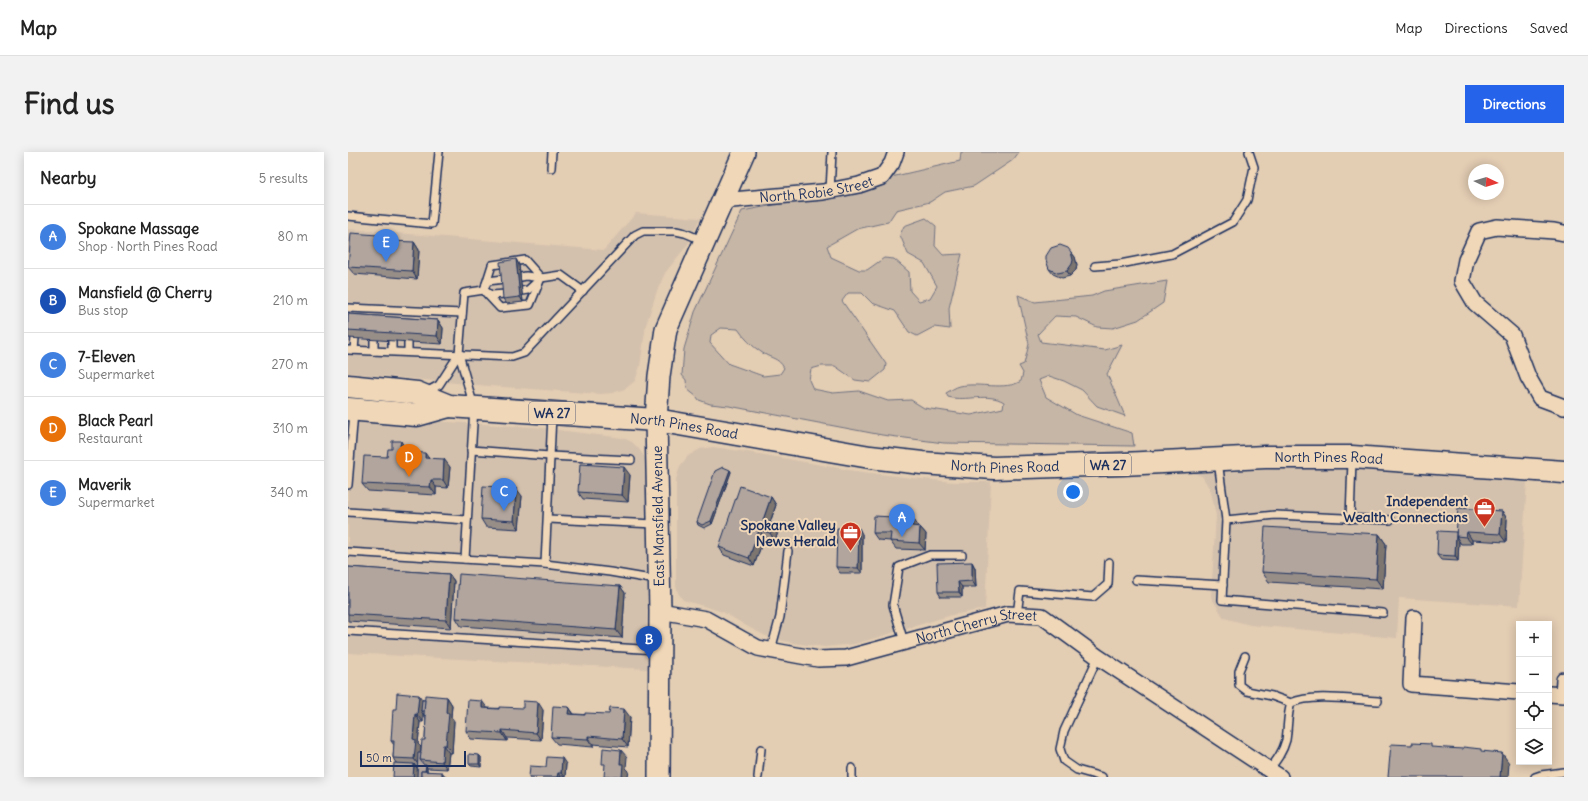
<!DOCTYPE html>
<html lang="en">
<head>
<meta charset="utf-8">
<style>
	:root { --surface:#fff; --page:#f2f2f2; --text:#222; --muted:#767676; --line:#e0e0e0; --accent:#2563eb }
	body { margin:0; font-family:Delius,sans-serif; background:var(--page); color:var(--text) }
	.controls { position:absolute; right:12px; bottom:12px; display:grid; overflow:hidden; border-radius:0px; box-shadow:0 2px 10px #0003 }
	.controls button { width:36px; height:36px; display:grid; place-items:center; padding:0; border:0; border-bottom:1px solid var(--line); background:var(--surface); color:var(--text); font:20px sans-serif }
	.compass { position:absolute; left:1120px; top:12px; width:36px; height:36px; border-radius:50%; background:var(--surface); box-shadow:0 2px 10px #0003; rotate:94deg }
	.scale { position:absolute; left:12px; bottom:10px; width:106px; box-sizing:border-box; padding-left:4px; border:2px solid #1b2f5e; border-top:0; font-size:11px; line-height:14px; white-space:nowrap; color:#1b2f5e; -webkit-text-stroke:3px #f0d7b8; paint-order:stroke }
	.you { position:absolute; left:725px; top:340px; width:14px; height:14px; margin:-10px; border:3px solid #fff; border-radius:50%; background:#1a73e8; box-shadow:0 0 0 6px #1a73e833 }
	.badge { display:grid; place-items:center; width:26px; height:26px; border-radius:50%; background:var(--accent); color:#fff; font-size:13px; font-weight:700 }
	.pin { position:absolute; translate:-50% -33px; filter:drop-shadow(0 1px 2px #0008) }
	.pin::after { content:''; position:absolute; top:21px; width:14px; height:12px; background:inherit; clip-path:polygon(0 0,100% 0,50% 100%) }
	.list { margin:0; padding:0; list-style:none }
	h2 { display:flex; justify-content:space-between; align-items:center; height:52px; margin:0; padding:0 16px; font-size:17px }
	h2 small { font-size:13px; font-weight:400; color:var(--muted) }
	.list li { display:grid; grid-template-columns:26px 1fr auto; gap:12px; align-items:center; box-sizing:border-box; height:64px; padding:0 16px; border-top:1px solid var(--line) }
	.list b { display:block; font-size:15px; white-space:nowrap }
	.list p { margin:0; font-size:13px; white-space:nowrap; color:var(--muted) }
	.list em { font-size:13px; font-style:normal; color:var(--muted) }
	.icon { flex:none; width:22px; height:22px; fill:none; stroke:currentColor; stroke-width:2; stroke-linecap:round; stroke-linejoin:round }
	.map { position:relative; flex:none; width:1216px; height:625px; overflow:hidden; border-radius:0px }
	header { display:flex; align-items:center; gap:24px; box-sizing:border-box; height:56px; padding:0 20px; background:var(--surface); border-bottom:1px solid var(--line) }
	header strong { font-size:19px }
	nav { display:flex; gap:22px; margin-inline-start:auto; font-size:14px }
	.intro { display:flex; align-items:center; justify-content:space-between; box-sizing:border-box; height:96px; padding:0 24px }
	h1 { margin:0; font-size:28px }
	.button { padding:10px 18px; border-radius:0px; background:var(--accent); color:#fff; font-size:14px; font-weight:700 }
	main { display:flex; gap:24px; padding:0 24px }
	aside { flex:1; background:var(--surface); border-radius:0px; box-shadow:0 2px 10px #0003 }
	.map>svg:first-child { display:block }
</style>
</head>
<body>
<header>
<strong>Map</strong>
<nav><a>Map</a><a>Directions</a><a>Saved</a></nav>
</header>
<div class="intro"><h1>Find us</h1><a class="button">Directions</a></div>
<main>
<aside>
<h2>Nearby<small>5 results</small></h2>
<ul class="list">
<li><span class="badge" style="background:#3f7fe0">A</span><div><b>Spokane Massage</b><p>Shop · North Pines Road</p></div><em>80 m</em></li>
<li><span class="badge" style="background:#1a4fb4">B</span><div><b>Mansfield @ Cherry</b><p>Bus stop</p></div><em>210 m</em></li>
<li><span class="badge" style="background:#3f7fe0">C</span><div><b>7-Eleven</b><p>Supermarket</p></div><em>270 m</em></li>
<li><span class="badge" style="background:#e8710a">D</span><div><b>Black Pearl</b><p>Restaurant</p></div><em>310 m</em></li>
<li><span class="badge" style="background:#3f7fe0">E</span><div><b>Maverik</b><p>Supermarket</p></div><em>340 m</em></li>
</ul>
</aside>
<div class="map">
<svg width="1216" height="625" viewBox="0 0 1216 625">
	<rect width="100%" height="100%" fill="#e3cdb3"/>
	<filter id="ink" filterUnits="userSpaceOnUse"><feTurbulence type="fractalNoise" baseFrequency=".025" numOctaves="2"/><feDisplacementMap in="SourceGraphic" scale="8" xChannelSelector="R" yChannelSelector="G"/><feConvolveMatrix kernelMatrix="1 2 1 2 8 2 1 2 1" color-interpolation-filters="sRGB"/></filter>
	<g filter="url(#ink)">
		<g fill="#d4c1ad">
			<polygon points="288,61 352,66 340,92 317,121 309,139 298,173 292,214 287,229 277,237 264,241 253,242 141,234 0,221 0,77 256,98"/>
			<polygon points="0,264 186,275 267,285 275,286 284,290 291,297 297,306 298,323 300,517 0,501"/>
			<polygon points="365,295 406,301 507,319 564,326 607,330 643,330 637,457 604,463 507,492 477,495 444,491 420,485 402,476 375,460 335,448 330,441 328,434 328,328 332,314 340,304 352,297"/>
			<polygon points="957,316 1058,320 1179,329 1171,454 1051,446 1049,486 902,473 876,466 863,445 868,364 863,339 854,324 845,321"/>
		</g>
		<path fill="#c6b6a6" stroke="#707282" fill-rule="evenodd" d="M 613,0 L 671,0 L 665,8 L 626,34 L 597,40 L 582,50 L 548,58 L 540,70 L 509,77 L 479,94 L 483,105 L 511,118 L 519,118 L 536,106 L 546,107 L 561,120 L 562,139 L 571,149 L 582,146 L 589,134 L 576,111 L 560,102 L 552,83 L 556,74 L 578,66 L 588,74 L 587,94 L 595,103 L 614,102 L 601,156 L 602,177 L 586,175 L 569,184 L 561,180 L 547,159 L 524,151 L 514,141 L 500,141 L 494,149 L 538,212 L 537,218 L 522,230 L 507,228 L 487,214 L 474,214 L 463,217 L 461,228 L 465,237 L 485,241 L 511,239 L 540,249 L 563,248 L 576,256 L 623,263 L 655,256 L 656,250 C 640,240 618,250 600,245 L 598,241 C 602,239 607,235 612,234 C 630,230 658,239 673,229 L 675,221 L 671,214 L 676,212 L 681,192 L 670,143 L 687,150 L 744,144 L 756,139 L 819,129 L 815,151 L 790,168 L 765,176 L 749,175 L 728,165 L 707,164 L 690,182 L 693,190 L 757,198 L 774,193 L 759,222 L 777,264 L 749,254 L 734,238 L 716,229 L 701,224 L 691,228 L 698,245 L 729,263 L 784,281 L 786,294 L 596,291 L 534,283 L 381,254 L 362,252 L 351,248 L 349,245 L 339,237 L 338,228 L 334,223 L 336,197 L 347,160 L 394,59 L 507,38 L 539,26 L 612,9 ZM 373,176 L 390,177 C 396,186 404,194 413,200 C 423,207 430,205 436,216 L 432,222 L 415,224 L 381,212 L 362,191 L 363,183 Z"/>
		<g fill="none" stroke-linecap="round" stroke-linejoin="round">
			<defs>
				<g id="lane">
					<polyline points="203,16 204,0"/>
					<polyline points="482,39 484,0"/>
					<polyline points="0,64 84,72 91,0"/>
					<polyline points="747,114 772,112 824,102 885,70 899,48 906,15 901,0"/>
					<polyline points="173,125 178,124 193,126 213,123 235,139"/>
					<polyline points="138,132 140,129 156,127"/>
					<polyline points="136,138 144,113 177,108 193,126"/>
					<polyline points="174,139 180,138 192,127"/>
					<polyline points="138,141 152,156 182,153 193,126"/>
					<polyline points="0,156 114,161"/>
					<polyline points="0,198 164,205 176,201 287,83 295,79 328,79 337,81 356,89"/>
					<polyline points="6,198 7,186"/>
					<polyline points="26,199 26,187"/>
					<polyline points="44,199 44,188"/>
					<polyline points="60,200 60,190"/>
					<polyline points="78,240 91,233 111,202"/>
					<polyline points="123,298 202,304 283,308"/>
					<polyline points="870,309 878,368 874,448 1035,461"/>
					<polyline points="0,333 6,260"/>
					<polyline points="0,360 119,368"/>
					<polyline points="200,367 307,372"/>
					<polyline points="1002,367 1004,308"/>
					<polyline points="878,368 927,363 1042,368"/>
					<polyline points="0,400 197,412 262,420 309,428"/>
					<polyline points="117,407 126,255 111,202 116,141 136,138 143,143 158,142"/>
					<polyline points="197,412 204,263"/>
					<polyline points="788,428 875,433"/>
					<polyline points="669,463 672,439 745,445 760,432 761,410"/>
					<polyline points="0,479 309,498"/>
					<polyline points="556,490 545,453 551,415 582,403 614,403"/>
					<polyline points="423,498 432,465 440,399"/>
					<polyline points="897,504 891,519 891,533 899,539 924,544 943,551"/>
					<polyline points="750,505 716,579 712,597 716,609 729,618 754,625"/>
					<path d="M 921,618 C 928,609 935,600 938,588 C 940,576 939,563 943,551 C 965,541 1005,548 1030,549"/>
					<polyline points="410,625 413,597"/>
					<polyline points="504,625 504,616"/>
					<polyline points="1187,625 1193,623 1216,620"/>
				</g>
				<g id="street">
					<path id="s1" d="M 373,49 L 475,40 L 511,33 L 534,25 L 544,11 L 548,0"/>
					<polyline points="1216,81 1206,79 1149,75 1131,79 1118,108 1114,129 1127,151 1164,183 1180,225 1192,246 1216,255"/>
					<path id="s2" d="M 312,459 L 358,467 L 410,496 L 470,507 L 498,506 L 660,462 L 694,464 L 750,505 L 932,625"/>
					<polyline points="1066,466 1063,532 1171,540"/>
					<polyline points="1201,542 1215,543 1216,528"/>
				</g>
				<polyline id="secondary" points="311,625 312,459 308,268 311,224 318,177 396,0"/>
				<g id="primary">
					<path id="s3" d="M 0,234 L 69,241 L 101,254 L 308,268 L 522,305 L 574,311 L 646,316 L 774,312 L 917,305 L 1004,305 L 1216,320"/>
					<polyline points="0,257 69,263 101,254"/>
				</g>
			</defs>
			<use href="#lane" stroke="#1b2f5e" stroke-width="10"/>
			<use href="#street" stroke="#1b2f5e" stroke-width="18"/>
			<use href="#secondary" stroke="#1b2f5e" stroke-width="24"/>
			<use href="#primary" stroke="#1b2f5e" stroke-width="25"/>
			<use href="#lane" stroke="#f0d7b8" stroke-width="7"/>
			<use href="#street" stroke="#f0d7b8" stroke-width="15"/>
			<use href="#secondary" stroke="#f0d7b8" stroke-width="21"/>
			<use href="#primary" stroke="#f0d7b8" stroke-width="22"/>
		</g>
		<g fill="#988e88" stroke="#1b2f5e" fill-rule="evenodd">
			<polygon points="66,90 71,98 69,127 6,122 0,115"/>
			<polygon points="723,100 727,105 729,113 728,118 722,124 714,126 705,122 701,117"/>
			<polygon points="168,107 171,113 175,150 159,152 155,147"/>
			<polygon points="0,162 90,168 95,176 94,192 0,186"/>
			<polygon points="56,294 57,294 62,300 81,306 102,315 100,336 88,335 88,343 20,339 14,332 39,305 44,297"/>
			<polygon points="382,318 383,320 364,372 356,376 350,373 349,370"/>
			<polygon points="282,323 280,350 235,347 230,340"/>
			<polygon points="174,344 171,377 138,375 133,367"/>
			<polygon points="423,345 428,353 422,371 430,380 427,389 416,385 406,414 376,403 371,395"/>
			<polygon points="1154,359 1159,367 1158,390 1124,388 1124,392 1113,392 1111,389 1110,409 1093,408 1089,403 1108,380"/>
			<polygon points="570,374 570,375 572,375 578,382 577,398 548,397 542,389 530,388 525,381"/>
			<polygon points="514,382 514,421 492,421 488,415"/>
			<polygon points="1031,382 1038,392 1035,437 921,430 914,420"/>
			<polygon points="624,410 627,416 628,435 614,435 614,445 593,445 590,440"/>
			<polygon points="0,415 101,422 106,429 103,476 0,469"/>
			<polygon points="272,434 277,441 274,486 113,474 108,466"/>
			<path d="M 99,545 L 104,553 L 103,565 L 106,569 L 104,601 L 101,601 L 99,617 L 79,616 L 79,619 L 98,625 L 48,611 L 45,606 L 46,593 L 43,589 L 74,548 L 77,548 ZM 75,562 L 76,562 L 76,563 L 78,567 L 77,588 L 72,601 L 73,595 L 70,592 L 72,570 L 75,570 Z"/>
			<polygon points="221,555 226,562 282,565 280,595 245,592 245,595 209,592 203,585"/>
			<polygon points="139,556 195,558 193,588 159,586 159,589 123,587 118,579"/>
			<polygon points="133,605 133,615 123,614 121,612"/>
			<polygon points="218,612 217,625 181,625 198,615"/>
		</g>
		<g fill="#7c746f" stroke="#1b2f5e">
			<polygon points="43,84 48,92 42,89"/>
			<polygon points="66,90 71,98 69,127 64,119"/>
			<polygon points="723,100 727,105 729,113 728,118 722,124 719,119"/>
			<polygon points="168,107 171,113 175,150 172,145"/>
			<polygon points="90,168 95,176 94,192 89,184"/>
			<polygon points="53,289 57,296 57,294 63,302 62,308 52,294"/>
			<polygon points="77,301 83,309 77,306"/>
			<polygon points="96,307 102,315 100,336 95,328"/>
			<polygon points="276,315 282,323 280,350 274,343"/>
			<polygon points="382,318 383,320 364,372 363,369"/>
			<polygon points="83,328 88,335 88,343 82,335"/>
			<polygon points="168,336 174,344 171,377 166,369"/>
			<polygon points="423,345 428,353 420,376 415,368"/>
			<polygon points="1154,359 1159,367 1158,390 1152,382"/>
			<polygon points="565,366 570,374 570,382 564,374"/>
			<polygon points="425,372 430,380 427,389 422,381"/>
			<polygon points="572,375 578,382 577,398 571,391"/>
			<polygon points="511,376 514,382 514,421 510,416"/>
			<polygon points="411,378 416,385 406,414 401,406"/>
			<polygon points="1119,380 1124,388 1124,392 1118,385"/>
			<polygon points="1031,382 1038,392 1035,437 1028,427"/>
			<polygon points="1108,384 1111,389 1110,409 1107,404"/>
			<polygon points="624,410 627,416 628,435 624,429"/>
			<polygon points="101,422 106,429 103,476 98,468"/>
			<polygon points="610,430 614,435 614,445 611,440"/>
			<polygon points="272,434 277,441 274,486 268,478"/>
			<polygon points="71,543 76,550 73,559 75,562 75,570 69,563"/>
			<polygon points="99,545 104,553 103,565 106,569 104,601 98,593 98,561"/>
			<polygon points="134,549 140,557 134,556"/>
			<polygon points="190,550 195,558 193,588 188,581"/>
			<polygon points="221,555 226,563 220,562"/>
			<polygon points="276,557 282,565 280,595 274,587"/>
			<polygon points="67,562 72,570 70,592 73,595 72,615 66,607 65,587"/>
			<polygon points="154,578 159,586 159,589 154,581"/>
			<polygon points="240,584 245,592 245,595 240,587"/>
			<polygon points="95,593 101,601 99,617 94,610"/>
			<polygon points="273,598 279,605 278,616 281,619 280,625 274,625 272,612"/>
			<polygon points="1154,601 1161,611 1160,625 1152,625"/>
			<polygon points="131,603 133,605 133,615 131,612"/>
			<polygon points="214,606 218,612 217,625 216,625 213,621"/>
			<polygon points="66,612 72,620 71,625 65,625"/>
			<polygon points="78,613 79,616 79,625 77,625"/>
			<polygon points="94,620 98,625 94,625"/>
			<polygon points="210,621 213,625 209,625"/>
		</g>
		<g fill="#b1a59e" stroke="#1b2f5e">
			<polygon points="3,81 43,84 42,89 66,90 64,119 0,115"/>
			<polygon points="712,93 720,96 723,100 725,108 724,112 719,119 710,121 701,117 698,108 698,104 703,96"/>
			<polygon points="168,107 172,145 155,147 152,110"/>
			<polygon points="0,162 90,168 89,184 0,178"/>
			<polygon points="44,289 53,289 52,294 57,294 57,300 77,301 77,306 96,307 95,328 83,328 82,335 14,332 16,304 39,305 40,297 44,297"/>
			<polygon points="232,312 276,315 274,343 230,340"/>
			<polygon points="375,315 382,318 363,369 354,373 349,370 367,319"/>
			<polygon points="135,334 168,336 166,369 133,367"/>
			<polygon points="392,334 423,345 415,368 425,372 422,381 411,378 401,406 371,395"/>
			<polygon points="1110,356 1154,359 1152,382 1119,380 1118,385 1108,384"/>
			<polygon points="526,364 565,366 564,374 572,375 571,391 542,389 543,381 525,381"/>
			<polygon points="917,375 1031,382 1028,427 914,420"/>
			<polygon points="489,376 511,376 510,416 488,415"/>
			<polygon points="1090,379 1108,380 1107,404 1089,403"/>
			<polygon points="624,410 624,429 610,430 611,440 590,440 589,411"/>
			<polygon points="0,415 101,422 98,468 0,462"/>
			<polygon points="111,422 272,434 268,478 108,466"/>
			<polygon points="49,541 71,543 69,563 67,562 65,587 68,588 66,607 45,606 46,589 43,589 45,557 48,557"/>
			<polygon points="77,543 99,545 98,561 101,561 98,593 95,593 94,610 72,608 74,588 77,588 78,564 76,563"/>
			<polygon points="74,548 77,548 76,559 73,559"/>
			<polygon points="120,548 134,549 134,556 151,557 151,555 175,556 175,549 190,550 188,581 154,578 154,581 118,579"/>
			<polygon points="205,554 221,555 220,562 237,563 237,561 261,562 262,556 276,557 274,587 240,584 240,587 203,585"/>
			<polygon points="1064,591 1083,592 1083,595 1115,597 1115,595 1133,597 1133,599 1154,601 1152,625 1040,625 1043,592 1064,593"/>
			<polygon points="255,596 273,598 272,612 275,612 274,625 256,625 257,612 254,612"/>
			<polygon points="70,601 73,601 72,608 76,613 78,613 77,619 73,619 73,625 69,625"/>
			<polygon points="121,602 131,603 131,612 121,612"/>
			<polygon points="199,605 214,606 213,621 210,621 209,625 181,625 182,614 198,615"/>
			<polygon points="46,611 66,612 65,625 45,625"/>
			<polygon points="73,619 94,620 94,625 73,625"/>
		</g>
	</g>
	<defs>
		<symbol id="office-pin" viewBox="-11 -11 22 30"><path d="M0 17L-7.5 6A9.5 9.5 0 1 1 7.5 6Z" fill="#c8321e" stroke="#f0d7b8"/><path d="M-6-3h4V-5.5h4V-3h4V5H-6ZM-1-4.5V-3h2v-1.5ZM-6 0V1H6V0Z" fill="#fff"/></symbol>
	</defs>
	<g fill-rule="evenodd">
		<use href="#office-pin" x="1124" y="344" width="25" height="34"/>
		<use href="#office-pin" x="490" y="368" width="25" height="34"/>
	</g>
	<g text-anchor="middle" stroke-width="4" stroke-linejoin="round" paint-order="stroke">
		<g fill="#f0d7b8" stroke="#5b6179" stroke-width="1">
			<rect x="181" y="250" width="46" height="22" rx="3"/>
			<rect x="737" y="302" width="46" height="22" rx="3"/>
		</g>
		<g font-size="13" font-weight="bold" fill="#1b2f5e">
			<text x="204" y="266">WA 27</text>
			<text x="760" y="318">WA 27</text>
		</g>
		<g font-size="14" fill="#1b2f5e" stroke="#f0d7b8">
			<text dy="5" stroke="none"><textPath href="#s1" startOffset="96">North Robie Street</textPath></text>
			<text dy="5" stroke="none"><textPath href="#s3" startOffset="340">North Pines Road</textPath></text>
			<text dy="5" stroke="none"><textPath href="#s3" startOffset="988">North Pines Road</textPath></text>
			<text dy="5" stroke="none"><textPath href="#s3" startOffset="664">North Pines Road</textPath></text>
			<text transform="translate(310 364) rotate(-91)" y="5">East Mansfield Avenue</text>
			<text dy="5" stroke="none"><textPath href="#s2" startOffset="330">North Cherry Street</textPath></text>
		</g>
		<g font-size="14" font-weight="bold" fill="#1b2f5e" stroke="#f0d7b8" text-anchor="end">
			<text x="1120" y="354">Independent<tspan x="1120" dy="16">Wealth Connections</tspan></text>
			<text x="488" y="378">Spokane Valley<tspan x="488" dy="16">News Herald</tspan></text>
		</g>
	</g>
</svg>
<div class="controls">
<button>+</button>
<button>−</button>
<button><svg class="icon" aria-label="locate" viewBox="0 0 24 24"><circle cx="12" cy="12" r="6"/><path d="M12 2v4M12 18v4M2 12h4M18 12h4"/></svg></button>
<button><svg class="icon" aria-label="layers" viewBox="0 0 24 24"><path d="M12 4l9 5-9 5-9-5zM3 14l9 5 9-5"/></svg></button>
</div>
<svg class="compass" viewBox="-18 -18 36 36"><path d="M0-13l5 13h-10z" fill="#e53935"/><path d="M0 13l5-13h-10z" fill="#767676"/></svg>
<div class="scale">50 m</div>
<div class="you"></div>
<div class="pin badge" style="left:554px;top:385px;background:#3f7fe0">A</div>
<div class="pin badge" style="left:301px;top:507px;background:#1a4fb4">B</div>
<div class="pin badge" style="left:156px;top:359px;background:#3f7fe0">C</div>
<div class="pin badge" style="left:61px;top:325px;background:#e8710a">D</div>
<div class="pin badge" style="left:38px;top:110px;background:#3f7fe0">E</div>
</div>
</main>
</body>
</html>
